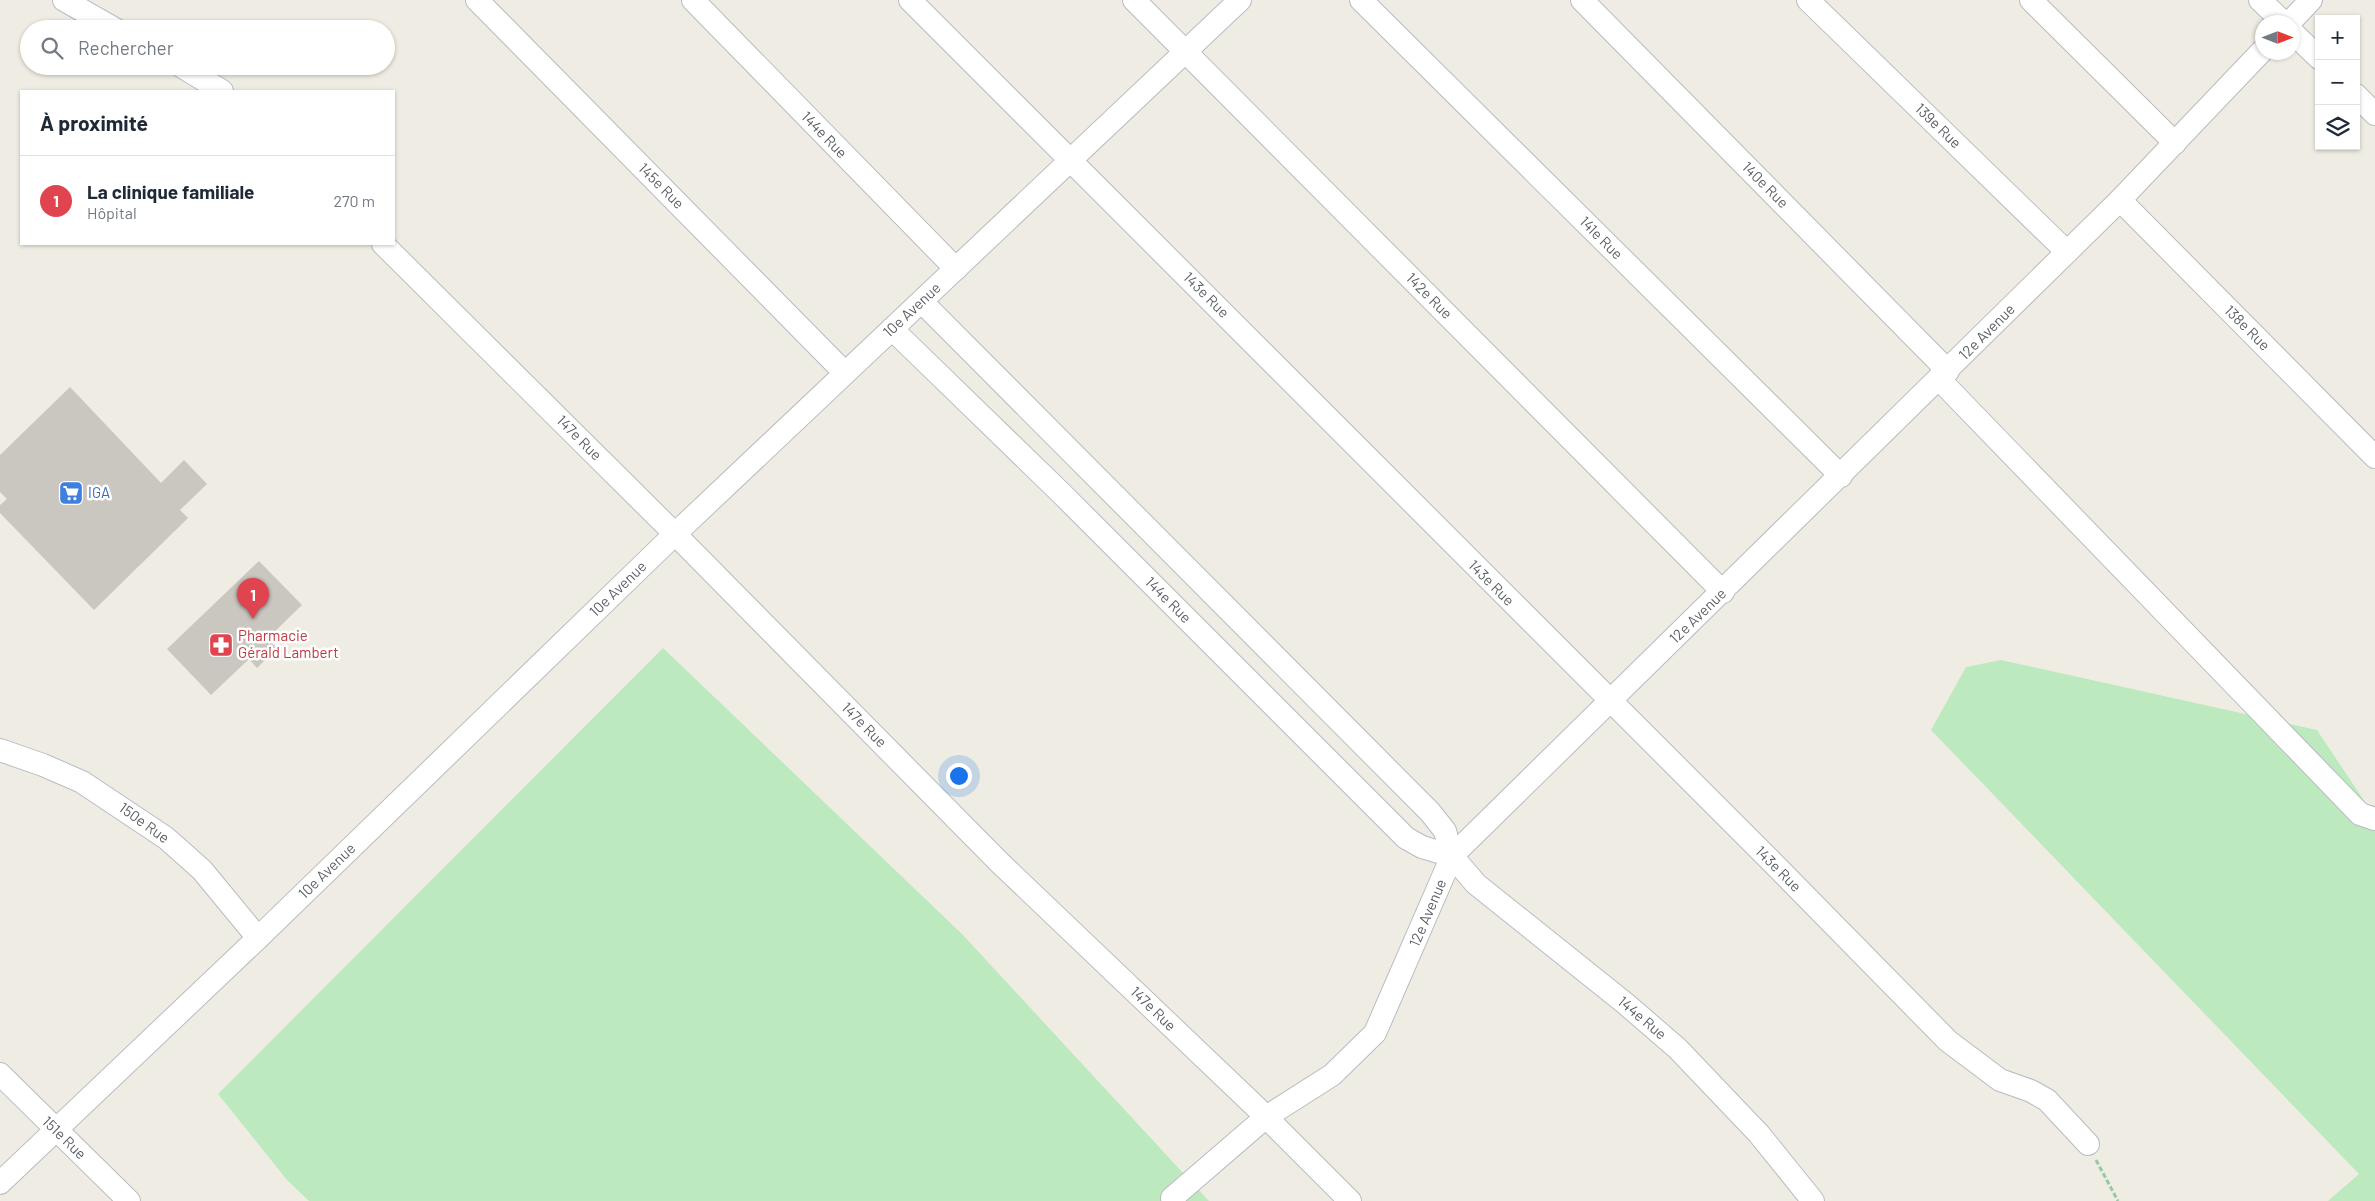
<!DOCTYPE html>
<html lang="fr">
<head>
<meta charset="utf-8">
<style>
	:root { --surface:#fff; --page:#f6f6f7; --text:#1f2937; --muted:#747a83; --line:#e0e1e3; --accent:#db2777 }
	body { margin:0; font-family:Barlow,sans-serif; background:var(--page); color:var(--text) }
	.controls { position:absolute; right:15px; top:15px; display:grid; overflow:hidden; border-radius:0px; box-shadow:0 1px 4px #0004 }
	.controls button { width:45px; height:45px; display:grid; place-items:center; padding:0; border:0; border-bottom:1px solid var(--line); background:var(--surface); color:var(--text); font:25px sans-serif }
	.compass { position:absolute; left:2255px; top:15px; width:45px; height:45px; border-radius:50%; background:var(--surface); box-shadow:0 1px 4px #0004; rotate:90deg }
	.you { position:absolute; left:958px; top:775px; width:18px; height:18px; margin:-12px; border:4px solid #fff; border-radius:50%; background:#1a73e8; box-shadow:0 0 0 8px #1a73e833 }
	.badge { display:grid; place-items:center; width:32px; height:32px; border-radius:50%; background:var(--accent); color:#fff; font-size:16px; font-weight:700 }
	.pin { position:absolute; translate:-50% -41px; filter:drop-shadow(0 1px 2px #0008) }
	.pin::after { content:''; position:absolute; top:26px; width:18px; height:15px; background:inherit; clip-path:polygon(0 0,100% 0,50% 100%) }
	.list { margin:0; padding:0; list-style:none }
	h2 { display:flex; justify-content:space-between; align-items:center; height:65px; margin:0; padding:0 20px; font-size:21px }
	h2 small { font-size:16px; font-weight:400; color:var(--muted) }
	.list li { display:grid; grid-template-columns:32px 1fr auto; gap:15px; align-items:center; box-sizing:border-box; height:90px; padding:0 20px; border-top:1px solid var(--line) }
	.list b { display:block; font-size:19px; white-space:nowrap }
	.list p { margin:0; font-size:16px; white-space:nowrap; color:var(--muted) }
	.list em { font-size:16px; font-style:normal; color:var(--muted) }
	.icon { flex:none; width:28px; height:28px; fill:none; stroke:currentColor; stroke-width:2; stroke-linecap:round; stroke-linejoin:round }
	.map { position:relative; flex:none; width:2375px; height:1201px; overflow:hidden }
	.search { position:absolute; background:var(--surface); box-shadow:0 1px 4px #0004; left:20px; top:20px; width:375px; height:55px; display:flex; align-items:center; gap:12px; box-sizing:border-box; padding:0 18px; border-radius:28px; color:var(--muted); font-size:19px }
	.panel { position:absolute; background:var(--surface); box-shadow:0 1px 4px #0004; left:20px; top:90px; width:375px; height:155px; border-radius:0px }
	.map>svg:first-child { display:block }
</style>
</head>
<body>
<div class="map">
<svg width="2375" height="1201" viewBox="0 0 2375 1201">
	<rect width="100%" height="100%" fill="#efede3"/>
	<g fill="#bde9be">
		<polygon points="663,648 962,934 1209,1201 309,1201 287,1180 218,1094"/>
		<polygon points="2001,660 2317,730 2375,817 2375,1201 2328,1201 2359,1174 1931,730 1966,667"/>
	</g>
	<g fill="#cac6c0">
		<polygon points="70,387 161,483 184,460 207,484 180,510 188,518 94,610 0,513 0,505 7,499 0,492 0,455"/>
		<polygon points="259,561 302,605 267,639 277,648 257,668 249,659 211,695 167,649"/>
	</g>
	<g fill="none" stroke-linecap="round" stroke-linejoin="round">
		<defs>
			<g id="minor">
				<polyline points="64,0 115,29"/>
				<polyline points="477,0 845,373"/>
				<polyline points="693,0 956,269"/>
				<polyline points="910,0 1769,859 1948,1041 2000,1080 2031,1091 2047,1100 2088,1144"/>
				<polyline points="1134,0 1723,592"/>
				<polyline points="1361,0 1841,476"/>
				<polyline points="1582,0 1948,371"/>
				<polyline points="1808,0 2067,252"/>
				<polyline points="2031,0 2175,143"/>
				<polyline points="2260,0 2283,22"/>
				<polyline points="2290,22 2311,0"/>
				<polyline points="2292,32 2319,58"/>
				<polyline points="181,66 222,91"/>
				<polyline points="2356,95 2375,114"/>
				<polyline points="2120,200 2375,457"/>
				<polyline points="383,244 675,534 999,862 1257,1108 1350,1201"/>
				<polyline points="922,302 1430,812 1445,831 1452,856 1476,884 1626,1004 1678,1049 1759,1134 1813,1201"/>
				<polyline points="892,329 1061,493 1406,838 1422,847 1452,856"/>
				<polyline points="1939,379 2360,814 2375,819"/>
				<polyline points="0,750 43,765 82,782 166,838 202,870 258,938"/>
				<polyline points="0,1074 129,1201"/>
				<polyline points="0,1183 258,938 675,534 1240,0"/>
				<polyline points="1172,1198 1266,1117 1332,1075 1375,1033 1452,856 2120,200 2262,51"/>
			</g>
		</defs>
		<use href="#minor" stroke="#b8bbc0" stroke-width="24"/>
		<polyline stroke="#95caa6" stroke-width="3" stroke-dasharray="5 2.5" stroke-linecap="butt" points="2096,1160 2118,1201"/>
		<use href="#minor" stroke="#fff" stroke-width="22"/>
	</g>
	<defs>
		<symbol id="supermarket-square" viewBox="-11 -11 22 22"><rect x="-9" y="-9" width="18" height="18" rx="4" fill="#3f7fe0" stroke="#fff"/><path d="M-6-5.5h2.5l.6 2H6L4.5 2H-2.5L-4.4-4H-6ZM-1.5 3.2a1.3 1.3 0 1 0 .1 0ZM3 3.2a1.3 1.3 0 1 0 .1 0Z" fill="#fff"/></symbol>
		<symbol id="pharmacy-square" viewBox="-11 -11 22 22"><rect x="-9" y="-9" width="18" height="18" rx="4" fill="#e0444e" stroke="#fff"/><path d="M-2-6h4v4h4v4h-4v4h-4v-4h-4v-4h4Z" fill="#fff"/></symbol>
	</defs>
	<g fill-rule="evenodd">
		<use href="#supermarket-square" x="57" y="479" width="28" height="28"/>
		<use href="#pharmacy-square" x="207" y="631" width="28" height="28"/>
	</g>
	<g text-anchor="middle" stroke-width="5" stroke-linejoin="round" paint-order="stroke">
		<g font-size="15" fill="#5b5f65" stroke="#fff">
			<text transform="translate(1938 126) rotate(44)" y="5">139e Rue</text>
			<text transform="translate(824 135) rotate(46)" y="5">144e Rue</text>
			<text transform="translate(1765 185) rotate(45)" y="5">140e Rue</text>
			<text transform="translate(661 186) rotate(45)" y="5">145e Rue</text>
			<text transform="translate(1601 238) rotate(45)" y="5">141e Rue</text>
			<text transform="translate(1206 295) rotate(45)" y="5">143e Rue</text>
			<text transform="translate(1429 296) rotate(45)" y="5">142e Rue</text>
			<text transform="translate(912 310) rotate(-43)" y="5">10e Avenue</text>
			<text transform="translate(2247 328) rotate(45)" y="5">138e Rue</text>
			<text transform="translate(1987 332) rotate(-45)" y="5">12e Avenue</text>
			<text transform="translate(579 438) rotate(45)" y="5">147e Rue</text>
			<text transform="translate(1491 583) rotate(45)" y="5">143e Rue</text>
			<text transform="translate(618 589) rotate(-44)" y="5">10e Avenue</text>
			<text transform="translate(1168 600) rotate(45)" y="5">144e Rue</text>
			<text transform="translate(1698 616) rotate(-44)" y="5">12e Avenue</text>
			<text transform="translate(864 725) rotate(45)" y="5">147e Rue</text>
			<text transform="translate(144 823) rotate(36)" y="5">150e Rue</text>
			<text transform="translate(1778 869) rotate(45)" y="5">143e Rue</text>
			<text transform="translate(327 871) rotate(-44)" y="5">10e Avenue</text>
			<text transform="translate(1428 913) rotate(-67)" y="5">12e Avenue</text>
			<text transform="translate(1153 1009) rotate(44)" y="5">147e Rue</text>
			<text transform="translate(1642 1018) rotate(40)" y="5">144e Rue</text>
			<text transform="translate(64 1138) rotate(44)" y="5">151e Rue</text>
		</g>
		<g font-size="15" fill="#366cbe" stroke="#fff" text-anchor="start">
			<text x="88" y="498">IGA</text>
		</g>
		<g font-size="15" fill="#be3a42" stroke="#fff" text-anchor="start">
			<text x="238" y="641">Pharmacie<tspan x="238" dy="17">Gérald Lambert</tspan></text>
		</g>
	</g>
</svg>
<div class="controls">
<button>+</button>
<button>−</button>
<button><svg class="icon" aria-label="layers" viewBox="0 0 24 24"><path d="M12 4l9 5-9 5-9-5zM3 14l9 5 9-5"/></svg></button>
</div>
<svg class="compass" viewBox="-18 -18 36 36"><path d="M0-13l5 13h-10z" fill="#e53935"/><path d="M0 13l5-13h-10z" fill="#747a83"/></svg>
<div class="you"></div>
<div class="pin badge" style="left:253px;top:619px;background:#e0444e">1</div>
<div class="search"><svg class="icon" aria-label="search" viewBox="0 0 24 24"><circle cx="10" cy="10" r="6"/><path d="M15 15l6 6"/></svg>Rechercher</div>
<section class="panel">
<h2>À proximité<small></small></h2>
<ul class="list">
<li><span class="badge" style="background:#e0444e">1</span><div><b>La clinique familiale</b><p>Hôpital</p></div><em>270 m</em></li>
</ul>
</section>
</div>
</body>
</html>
